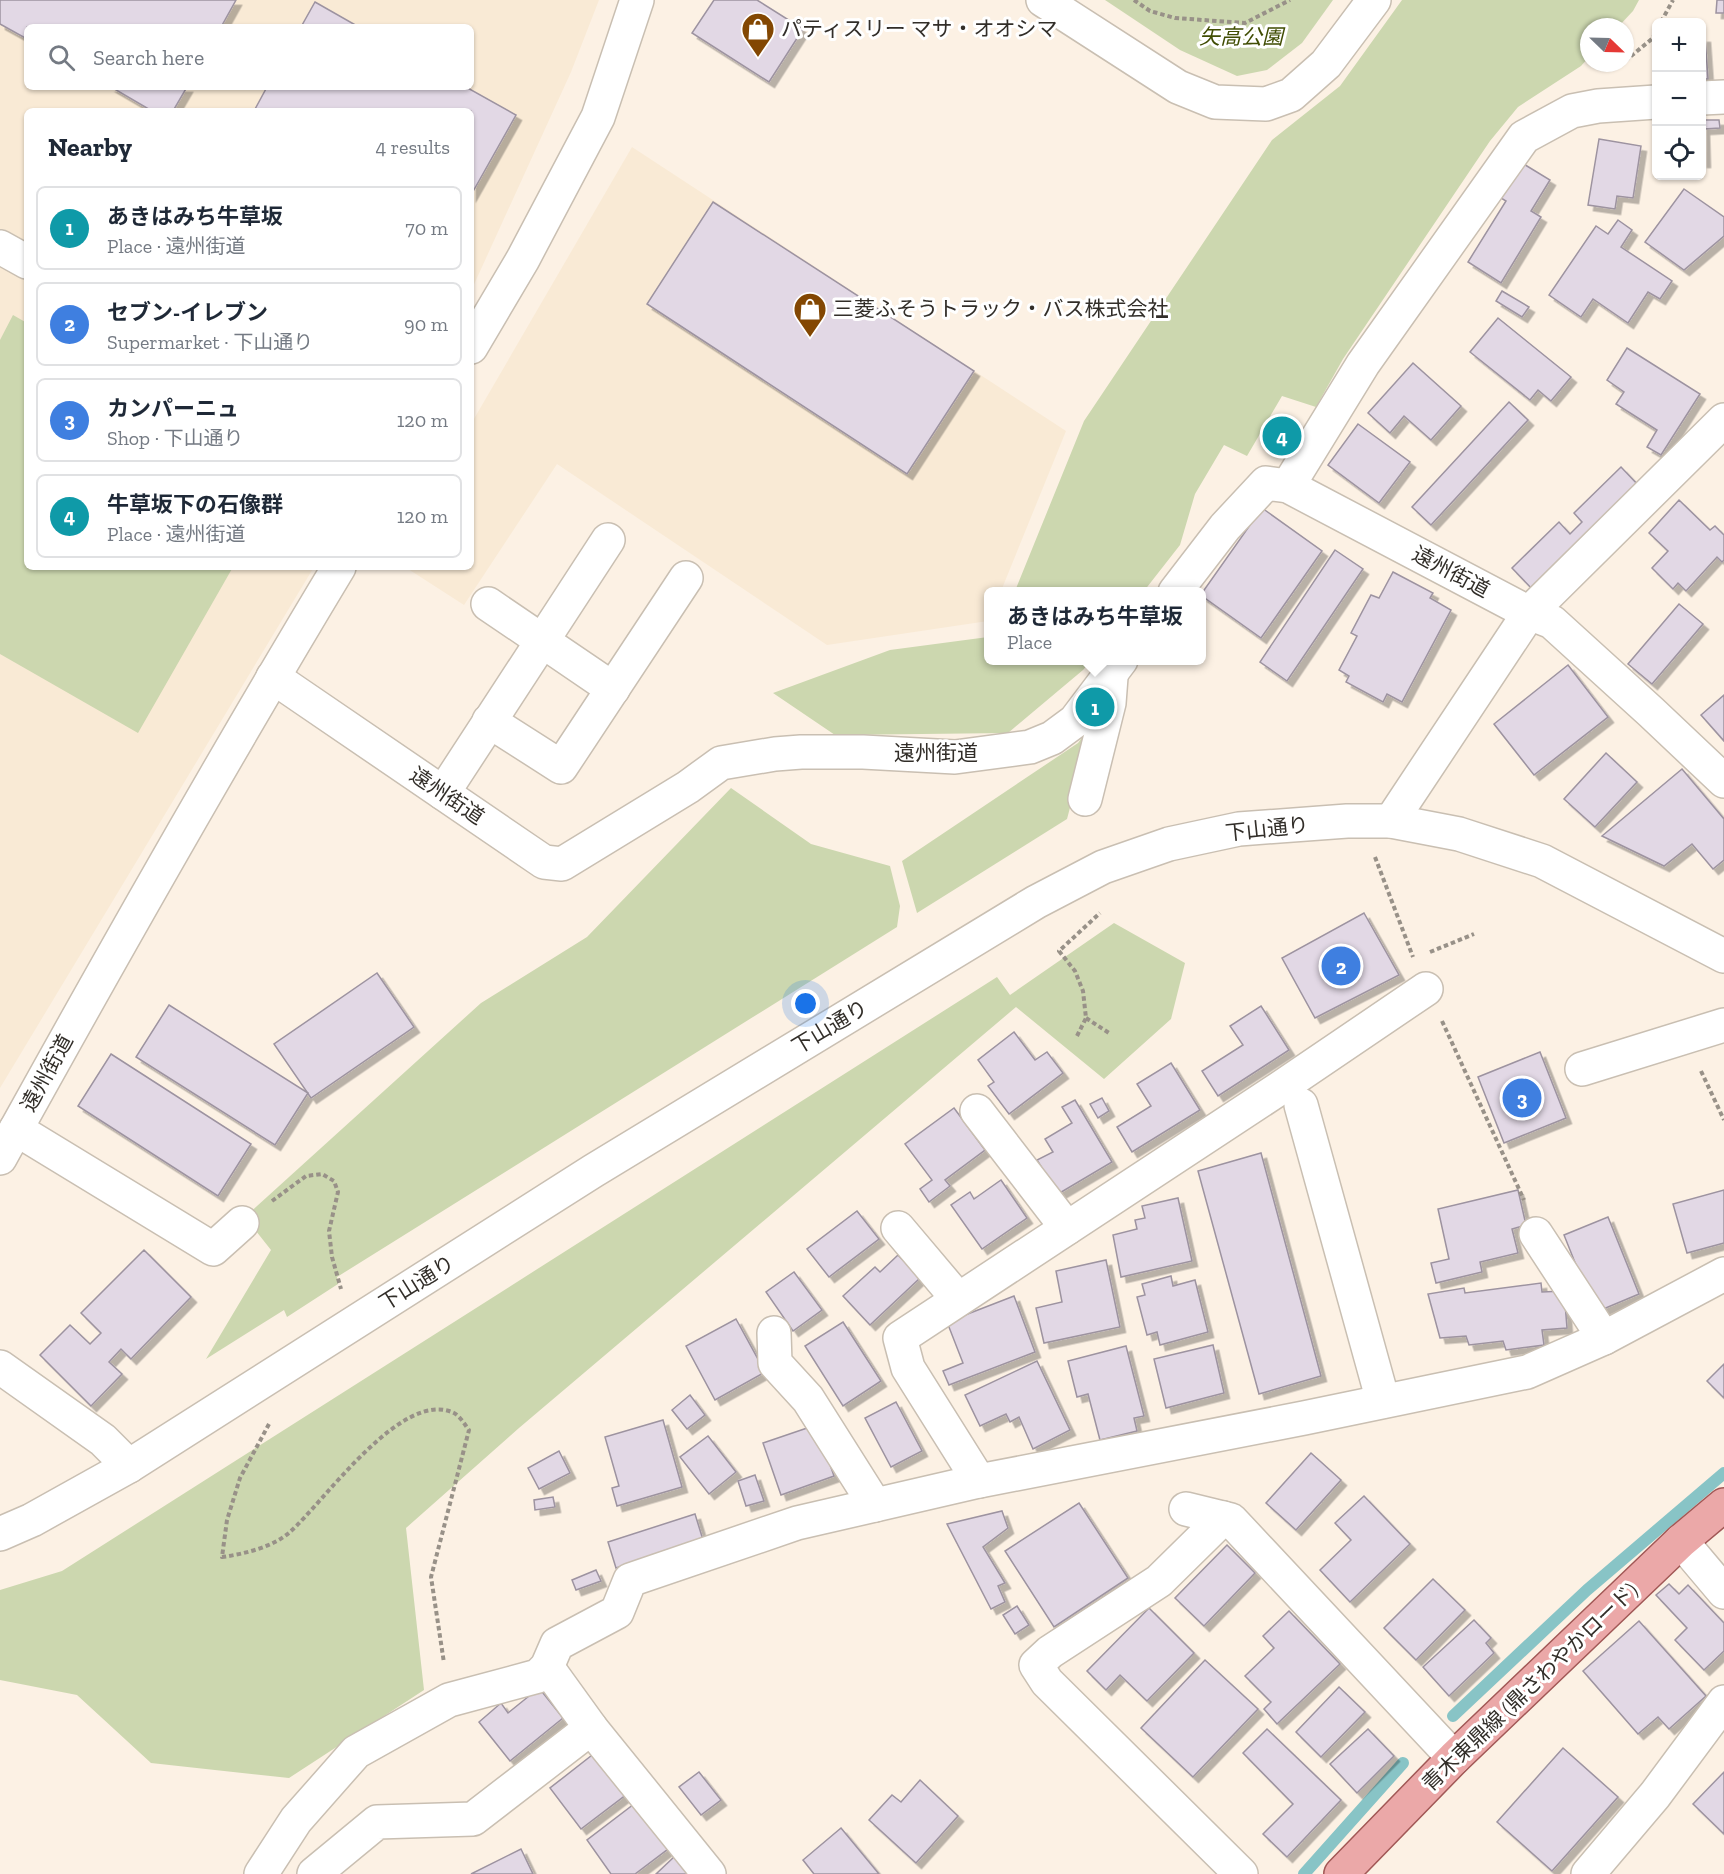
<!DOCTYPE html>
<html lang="en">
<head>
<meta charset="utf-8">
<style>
	:root { --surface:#fff; --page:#f2f2f3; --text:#1f2937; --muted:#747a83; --line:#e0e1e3; --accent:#db2777 }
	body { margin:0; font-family:"Zilla Slab","Noto Sans JP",serif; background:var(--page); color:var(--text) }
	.controls { position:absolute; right:18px; top:18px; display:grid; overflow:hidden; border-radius:9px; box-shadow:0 2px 4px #0004 }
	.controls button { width:54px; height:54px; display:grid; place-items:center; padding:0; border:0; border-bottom:2px solid var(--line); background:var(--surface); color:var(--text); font:30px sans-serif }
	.compass { position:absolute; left:1580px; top:18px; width:54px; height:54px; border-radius:50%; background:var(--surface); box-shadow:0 2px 4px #0004; rotate:113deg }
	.you { position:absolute; left:806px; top:1004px; width:21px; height:21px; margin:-15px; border:4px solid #fff; border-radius:50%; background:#1a73e8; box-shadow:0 0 0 9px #1a73e833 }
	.badge { display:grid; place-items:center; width:39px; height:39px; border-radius:50%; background:var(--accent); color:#fff; font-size:20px; font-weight:700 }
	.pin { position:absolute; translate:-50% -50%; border:3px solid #fff; box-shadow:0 2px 6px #0006 }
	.popup { position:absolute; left:984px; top:587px; width:222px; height:78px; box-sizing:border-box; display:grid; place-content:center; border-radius:9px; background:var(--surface); filter:drop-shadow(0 2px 4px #0005); font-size:20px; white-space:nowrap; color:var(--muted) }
	.popup b { font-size:22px; color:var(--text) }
	.popup::after { content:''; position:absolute; left:50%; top:100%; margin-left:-12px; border:12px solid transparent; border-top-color:var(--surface) }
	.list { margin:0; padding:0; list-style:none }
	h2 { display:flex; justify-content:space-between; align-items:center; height:78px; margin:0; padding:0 24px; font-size:26px }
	h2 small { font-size:20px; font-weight:400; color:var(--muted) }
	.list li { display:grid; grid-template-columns:39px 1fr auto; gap:18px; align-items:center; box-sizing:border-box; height:84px; margin:0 12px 12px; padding:0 12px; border:2px solid var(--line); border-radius:9px }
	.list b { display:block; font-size:22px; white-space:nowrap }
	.list p { margin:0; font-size:20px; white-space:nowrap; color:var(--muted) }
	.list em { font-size:20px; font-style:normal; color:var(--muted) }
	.icon { flex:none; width:33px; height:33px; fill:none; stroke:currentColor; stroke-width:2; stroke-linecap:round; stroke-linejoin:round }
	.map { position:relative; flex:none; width:1724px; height:1874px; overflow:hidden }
	.search { position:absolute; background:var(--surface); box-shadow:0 2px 4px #0004; left:24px; top:24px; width:450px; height:66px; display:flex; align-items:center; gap:15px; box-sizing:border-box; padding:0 21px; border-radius:9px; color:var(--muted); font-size:22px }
	.panel { position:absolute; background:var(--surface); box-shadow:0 2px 4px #0004; left:24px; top:108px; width:450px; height:462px; border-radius:9px }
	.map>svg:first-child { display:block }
</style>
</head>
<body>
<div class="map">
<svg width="1724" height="1874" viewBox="0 0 1724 1874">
	<defs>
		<filter id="shadow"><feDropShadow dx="5.5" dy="5.5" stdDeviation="0" flood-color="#0004"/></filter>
	</defs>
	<rect width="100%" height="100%" fill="#fcf1e4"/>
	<g fill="#f9ead5" fill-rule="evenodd">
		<path d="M 0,0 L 599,0 L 571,72 L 471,291 L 471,111 L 27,111 L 27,567 L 314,567 L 0,1088 ZM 27,27 L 471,27 L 471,87 L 27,87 Z"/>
		<polygon points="632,147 1066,431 1001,591 988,592 988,621 827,645 557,464 464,605 405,567 471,567 471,424"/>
	</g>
	<g fill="#ccd7af">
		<polygon points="1105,0 1333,0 1302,43 1267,70 1237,76 1180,50"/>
		<polygon points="1402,0 1639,0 1633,11 1618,27 1589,27 1589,57 1581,66 1518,107 1490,141 1343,359 1316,407 1282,396 1247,456 1224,445 1195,494 1180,545 1144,591 1015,591 1084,421 1272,140 1340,86"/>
		<polygon points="13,315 27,323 27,567 233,567 138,733 0,654 0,340"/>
		<polygon points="988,637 988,660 1091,661 1083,670 1008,733 835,735 773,693 890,650"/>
		<polygon points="1092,724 1067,819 917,913 902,861 1078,743"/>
		<polygon points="731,788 811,844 890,866 900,906 897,927 337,1277 338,1284 287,1317 284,1310 206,1359 271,1250 245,1217 481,1003 587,937"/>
		<polygon points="1114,923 1185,963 1171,1019 1104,1079 1016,1007 519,1428 406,1528 424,1690 289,1778 151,1763 77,1695 0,1680 0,1590 62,1571 997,977 1010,995"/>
	</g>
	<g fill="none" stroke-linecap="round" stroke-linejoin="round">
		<g stroke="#88c4c6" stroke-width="12">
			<polyline points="1453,1716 1587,1590 1724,1473"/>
			<polyline points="1304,1874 1403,1763"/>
		</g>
	</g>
	<g fill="#e2d8e5" stroke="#9d93a0" stroke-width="1.5" filter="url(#shadow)">
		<polygon points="0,0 236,0 221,27 27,27 27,39 0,24"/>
		<polygon points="714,0 757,0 803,29 769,82 692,33"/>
		<polygon points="1717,0 1724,0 1724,13 1716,13"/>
		<polygon points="315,2 359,27 301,27"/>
		<polygon points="1702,37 1705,37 1708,79 1702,79"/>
		<polygon points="111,87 187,87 173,111 152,111"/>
		<polygon points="267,87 466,87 516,115 471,195 471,111 254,111"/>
		<polygon points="1702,120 1719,120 1720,128 1704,129 1705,162 1702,162"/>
		<polygon points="1654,122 1656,122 1656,164 1655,165"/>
		<polygon points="1599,139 1641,146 1633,198 1617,196 1615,209 1588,205"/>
		<polygon points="1522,163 1550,180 1531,211 1541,217 1501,283 1468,262 1506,201 1501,198"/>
		<polygon points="1684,189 1724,217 1724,236 1684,270 1645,242"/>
		<polygon points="713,202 974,371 907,474 647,304"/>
		<polygon points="1618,220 1632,230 1621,247 1672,281 1660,299 1648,292 1628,323 1593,299 1581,317 1549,295 1596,226 1608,234"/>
		<polygon points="1502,291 1529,307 1522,317 1496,301"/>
		<polygon points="1498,318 1571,377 1551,401 1538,390 1530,400 1470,352"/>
		<polygon points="1627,348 1700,394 1661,455 1647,447 1657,430 1616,404 1624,392 1607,380"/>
		<polygon points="1413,363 1461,406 1431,440 1404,416 1390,433 1368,413"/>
		<polygon points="1509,402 1528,420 1431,525 1412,507"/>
		<polygon points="1358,424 1410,462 1379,503 1328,465"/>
		<polygon points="1621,467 1640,487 1534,591 1512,568 1559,522 1570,534 1582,522 1574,513"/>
		<polygon points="1679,500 1710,530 1715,526 1724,535 1724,560 1722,562 1717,557 1686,591 1678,583 1673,589 1652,568 1668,551 1649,533"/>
		<polygon points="1262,508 1322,551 1261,638 1202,596 1202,593"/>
		<polygon points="1335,550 1363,569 1287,681 1260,662"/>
		<polygon points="1393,572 1433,593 1430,598 1451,610 1402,702 1387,694 1383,702 1346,682 1349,676 1339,670 1357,636 1351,633 1371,595 1379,598"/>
		<polygon points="1679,604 1703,624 1652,684 1628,664"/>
		<polygon points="1568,665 1608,717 1534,775 1494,724"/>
		<polygon points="1724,695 1724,741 1701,715"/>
		<polygon points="1606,753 1637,782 1595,827 1564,799"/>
		<polygon points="1682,769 1724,819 1724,860 1713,869 1692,844 1664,866 1602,836"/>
		<polygon points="1364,913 1399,975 1315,1018 1282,958"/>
		<polygon points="377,973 414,1027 311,1098 274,1044"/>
		<polygon points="169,1005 308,1093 275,1145 136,1057"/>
		<polygon points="1261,1006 1289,1050 1218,1096 1202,1071 1243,1045 1230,1026"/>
		<polygon points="1014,1032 1035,1060 1047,1052 1063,1073 1009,1114 988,1086 994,1082 978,1060"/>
		<polygon points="1540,1052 1566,1118 1504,1143 1478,1077"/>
		<polygon points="111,1054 251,1144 218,1196 78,1106"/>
		<polygon points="1171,1063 1200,1110 1132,1152 1117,1127 1151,1106 1137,1084"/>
		<polygon points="1102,1098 1109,1111 1098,1118 1090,1104"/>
		<polygon points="1075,1100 1112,1162 1058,1194 1037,1160 1053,1152 1045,1139 1072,1123 1062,1107"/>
		<polygon points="954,1108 985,1150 945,1180 950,1186 929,1202 920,1189 932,1180 905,1144"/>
		<polygon points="1261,1153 1321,1376 1259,1394 1198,1171"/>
		<polygon points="1001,1180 1027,1218 982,1249 951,1205 970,1192 974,1199"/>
		<polygon points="1518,1190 1526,1225 1512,1229 1518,1253 1480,1262 1482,1272 1436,1283 1431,1263 1449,1259 1438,1209"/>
		<polygon points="1724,1190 1724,1243 1687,1253 1673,1204"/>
		<polygon points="1178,1198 1192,1261 1121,1277 1113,1235 1137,1229 1135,1220 1145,1218 1142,1206"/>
		<polygon points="857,1211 879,1239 829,1277 807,1249"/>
		<polygon points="1608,1217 1639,1294 1603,1309 1598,1320 1564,1235"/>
		<polygon points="144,1250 191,1297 131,1359 121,1349 109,1362 122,1374 91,1406 40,1355 70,1325 90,1344 101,1333 81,1313"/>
		<polygon points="898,1255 920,1278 870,1325 843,1296 875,1267 880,1272"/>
		<polygon points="1106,1260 1120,1327 1044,1343 1036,1308 1062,1302 1056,1271"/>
		<polygon points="794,1272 822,1310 793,1331 766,1292"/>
		<polygon points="1171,1276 1173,1286 1195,1280 1208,1332 1160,1345 1157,1332 1147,1335 1137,1297 1145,1295 1142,1284"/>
		<polygon points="1541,1283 1542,1292 1564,1291 1567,1328 1542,1330 1544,1345 1506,1350 1503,1341 1469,1345 1466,1336 1440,1338 1428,1294 1464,1288 1465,1293"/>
		<polygon points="1014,1296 1035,1352 949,1385 943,1371 963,1363 947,1322"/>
		<polygon points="736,1319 765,1372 715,1400 686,1346"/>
		<polygon points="843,1322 881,1381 843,1406 805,1346"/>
		<polygon points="1213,1345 1224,1393 1166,1408 1154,1359"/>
		<polygon points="1126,1346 1144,1416 1134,1418 1137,1431 1100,1440 1088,1394 1077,1397 1068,1361"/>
		<polygon points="1037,1361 1070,1430 1033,1449 1019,1417 1010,1422 1006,1414 980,1426 965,1395"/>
		<polygon points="1724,1364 1724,1398 1707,1381"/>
		<polygon points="690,1395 705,1415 687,1429 672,1410"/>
		<polygon points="896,1402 922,1451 891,1467 865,1418"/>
		<polygon points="663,1420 682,1487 617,1506 612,1488 619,1486 605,1437"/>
		<polygon points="816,1425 834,1476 781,1495 763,1443"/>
		<polygon points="708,1436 736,1472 709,1494 680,1457"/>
		<polygon points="559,1451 570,1473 539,1489 528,1468"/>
		<polygon points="1311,1453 1341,1480 1296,1530 1266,1503"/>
		<polygon points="755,1475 764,1501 746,1506 738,1481"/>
		<polygon points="1364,1496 1410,1544 1350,1602 1320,1570 1351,1540 1335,1523"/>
		<polygon points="553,1497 555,1507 535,1510 534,1500"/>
		<polygon points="1079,1503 1128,1578 1054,1627 1005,1551"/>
		<polygon points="1002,1511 1008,1528 983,1547 1005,1583 998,1586 1005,1602 991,1609 947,1524"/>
		<polygon points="695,1514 703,1540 616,1568 608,1542"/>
		<polygon points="1227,1545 1255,1573 1204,1626 1175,1598"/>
		<polygon points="596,1570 601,1581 576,1590 572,1580"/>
		<polygon points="1433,1579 1465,1610 1416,1660 1384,1628"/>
		<polygon points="1669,1584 1679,1594 1688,1585 1724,1623 1724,1651 1704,1670 1675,1640 1687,1628 1656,1595"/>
		<polygon points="1017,1606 1029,1625 1015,1634 1003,1615"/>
		<polygon points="1149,1608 1194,1653 1147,1701 1120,1675 1106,1690 1087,1671"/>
		<polygon points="1289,1611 1340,1664 1277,1724 1264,1709 1271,1702 1245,1676 1274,1648 1263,1636"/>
		<polygon points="1474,1620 1491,1638 1486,1643 1494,1653 1449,1696 1423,1667"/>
		<polygon points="1639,1621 1706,1696 1669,1729 1658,1717 1638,1734 1583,1671"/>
		<polygon points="1205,1660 1258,1709 1193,1777 1141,1728"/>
		<polygon points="1339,1687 1365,1712 1321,1757 1296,1732"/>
		<polygon points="539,1688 563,1718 510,1761 479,1722 501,1703 508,1713"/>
		<polygon points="1267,1729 1341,1800 1287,1857 1263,1834 1293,1804 1243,1753"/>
		<polygon points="1368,1729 1394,1756 1357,1793 1330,1764"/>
		<polygon points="1563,1748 1618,1797 1552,1871 1497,1822"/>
		<polygon points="596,1752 627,1794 581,1829 550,1788"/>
		<polygon points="699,1772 721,1800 701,1815 679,1787"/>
		<polygon points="1724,1772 1724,1834 1693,1804"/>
		<polygon points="920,1780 958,1816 916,1863 869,1820 892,1795 901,1802"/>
		<polygon points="638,1801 672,1846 635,1874 611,1874 587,1840"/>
		<polygon points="841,1828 879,1874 814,1874 803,1860"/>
		<polygon points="521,1849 533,1874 471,1874"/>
		<polygon points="675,1856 693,1874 656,1874"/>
	</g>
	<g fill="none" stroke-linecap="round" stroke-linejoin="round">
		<defs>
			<g id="minor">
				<polyline points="1043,0 1178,87 1215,102 1266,104 1291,95 1326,64 1374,0"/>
				<polyline points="1702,98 1724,97"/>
				<polyline points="0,247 27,262"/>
				<polyline points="471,347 523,259 598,117 637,0"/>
				<polyline points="1288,486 1363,364 1524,137 1572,111 1598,106 1656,102"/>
				<polyline points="1175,592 1225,527 1266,483 1288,486 1529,613 1552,622 1651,712 1724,781"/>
				<polyline points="488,604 613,689"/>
				<polyline points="273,677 544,862 562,864 688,787 721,763 775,754 801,752 863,752 955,757 1030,747 1052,738 1075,721 1121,660"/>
				<polyline points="489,721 561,767 686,578"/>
				<polyline points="443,793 608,540"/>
				<polyline points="1085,799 1109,703 1111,677"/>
				<polyline points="1391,821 1529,613 1724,420"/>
				<polyline points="1582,1069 1724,1025"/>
				<polyline points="1301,1105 1383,1401"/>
				<polyline points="977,1111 1067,1228"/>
				<polyline points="16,1129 213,1249 242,1223"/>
				<path d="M 0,1158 C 110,959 222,761 339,567"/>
				<polyline points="898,1228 958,1299"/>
				<polyline points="1536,1234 1604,1338"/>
				<polyline points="774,1333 775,1363 808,1399 875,1505"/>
				<polyline points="0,1367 103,1440 129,1466"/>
				<polyline points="979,1481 908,1368 900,1338 1280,1088 1426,989"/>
				<polyline points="1186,1509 1231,1520 1454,1758"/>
				<polyline points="1223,1518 1159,1581 1050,1652 1036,1665 1047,1682 1241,1874"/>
				<polyline points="0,1534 32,1520 129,1466 593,1171 1036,902 1103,867 1169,844 1239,829 1347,821 1391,821 1459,834 1542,861 1724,956"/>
				<polyline points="1681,1541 1724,1592"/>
				<polyline points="547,1667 591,1728 709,1874"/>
				<polyline points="261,1874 296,1820 356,1752 449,1700 538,1676 547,1667 557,1644 617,1612 630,1580 797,1523 979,1481 1304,1418 1527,1372 1604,1338 1724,1274"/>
				<polyline points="314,1874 377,1822 473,1819 591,1728"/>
				<polyline points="1588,1874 1655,1795 1724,1702"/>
			</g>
			<polyline id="major" points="1341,1874 1454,1758 1681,1541 1724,1505"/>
		</defs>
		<use href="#minor" stroke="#c9bfb2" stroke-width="36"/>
		<use href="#major" stroke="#a15856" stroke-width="36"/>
		<g stroke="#989188" stroke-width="4" stroke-dasharray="4.5 3" stroke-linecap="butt">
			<polyline points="1134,0 1150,11 1175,18 1245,23 1290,0"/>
			<polyline points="1661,22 1673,0"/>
			<polyline points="1625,61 1653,38 1656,31"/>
			<polyline points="1375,857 1413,957"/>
			<polyline points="1430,952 1474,934"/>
			<polyline points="1086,1018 1109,1033"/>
			<polyline points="1442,1021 1524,1200"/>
			<polyline points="1077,1036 1086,1018 1083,991 1075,971 1059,951 1100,913"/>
			<polyline points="1701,1071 1724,1120"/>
			<polyline points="272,1201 306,1176 322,1174 334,1181 338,1192 329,1231 332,1257 341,1289"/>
			<path d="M 269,1424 L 240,1478 L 227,1520 L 222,1557 C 244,1554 273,1547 290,1532 C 324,1502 402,1388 454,1413 C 460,1416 465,1425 469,1430 L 431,1577 L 444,1663"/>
		</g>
		<use href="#minor" stroke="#fff" stroke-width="33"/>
		<use href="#major" stroke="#eba8a8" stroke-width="33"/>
	</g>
	<defs>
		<symbol id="shop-pin" viewBox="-11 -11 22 30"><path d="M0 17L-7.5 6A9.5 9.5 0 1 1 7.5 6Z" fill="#834702" stroke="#fff"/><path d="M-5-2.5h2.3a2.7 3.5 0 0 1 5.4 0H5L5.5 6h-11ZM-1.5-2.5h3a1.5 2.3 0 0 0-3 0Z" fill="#fff"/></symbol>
	</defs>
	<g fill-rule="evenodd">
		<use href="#shop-pin" x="739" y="10" width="38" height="52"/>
		<use href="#shop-pin" x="791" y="290" width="38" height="52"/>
	</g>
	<g text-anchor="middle" stroke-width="6" stroke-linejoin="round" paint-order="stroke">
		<g font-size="21" fill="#322e29" stroke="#fff" text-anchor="start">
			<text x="781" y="36">パティスリー マサ・オオシマ</text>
			<text x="833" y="316">三菱ふそうトラック・バス株式会社</text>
		</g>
		<g font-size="21" font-style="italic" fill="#404d03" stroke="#fff">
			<text x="1241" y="44">矢高公園</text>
		</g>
		<g font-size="21" fill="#322e29" stroke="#fff">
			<text transform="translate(1451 572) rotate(28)" y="7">遠州街道</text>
			<text x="936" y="760">遠州街道</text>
			<text transform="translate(447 796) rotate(34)" y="7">遠州街道</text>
			<text transform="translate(1267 829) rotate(-6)" y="7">下山通り</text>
			<text transform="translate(830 1027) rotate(-31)" y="7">下山通り</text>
			<text transform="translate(47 1073) rotate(-61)" y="7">遠州街道</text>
			<text transform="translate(417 1283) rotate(-32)" y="7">下山通り</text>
			<text transform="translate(1530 1687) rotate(-44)" y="7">青木東鼎線 (鼎さわやかロード)</text>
		</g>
	</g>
</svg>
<div class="controls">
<button>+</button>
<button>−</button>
<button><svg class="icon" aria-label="locate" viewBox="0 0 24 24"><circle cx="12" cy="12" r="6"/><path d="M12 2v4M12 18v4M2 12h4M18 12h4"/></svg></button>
</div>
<svg class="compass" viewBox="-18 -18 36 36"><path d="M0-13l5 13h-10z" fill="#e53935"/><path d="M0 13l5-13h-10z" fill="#747a83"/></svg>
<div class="you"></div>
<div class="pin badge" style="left:1095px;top:707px;background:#0f9aa8">1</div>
<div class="popup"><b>あきはみち牛草坂</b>Place</div>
<div class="pin badge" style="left:1341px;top:966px;background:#3f7fe0">2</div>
<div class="pin badge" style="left:1522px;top:1098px;background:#3f7fe0">3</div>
<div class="pin badge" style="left:1282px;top:436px;background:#0f9aa8">4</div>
<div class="search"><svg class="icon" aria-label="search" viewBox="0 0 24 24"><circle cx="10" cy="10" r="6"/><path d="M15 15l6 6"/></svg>Search here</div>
<section class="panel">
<h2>Nearby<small>4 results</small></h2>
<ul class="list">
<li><span class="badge" style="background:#0f9aa8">1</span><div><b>あきはみち牛草坂</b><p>Place · 遠州街道</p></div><em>70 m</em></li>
<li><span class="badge" style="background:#3f7fe0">2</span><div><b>セブン-イレブン</b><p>Supermarket · 下山通り</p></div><em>90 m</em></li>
<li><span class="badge" style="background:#3f7fe0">3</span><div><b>カンパーニュ</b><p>Shop · 下山通り</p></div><em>120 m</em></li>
<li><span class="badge" style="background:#0f9aa8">4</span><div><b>牛草坂下の石像群</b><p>Place · 遠州街道</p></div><em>120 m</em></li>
</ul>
</section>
</div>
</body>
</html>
